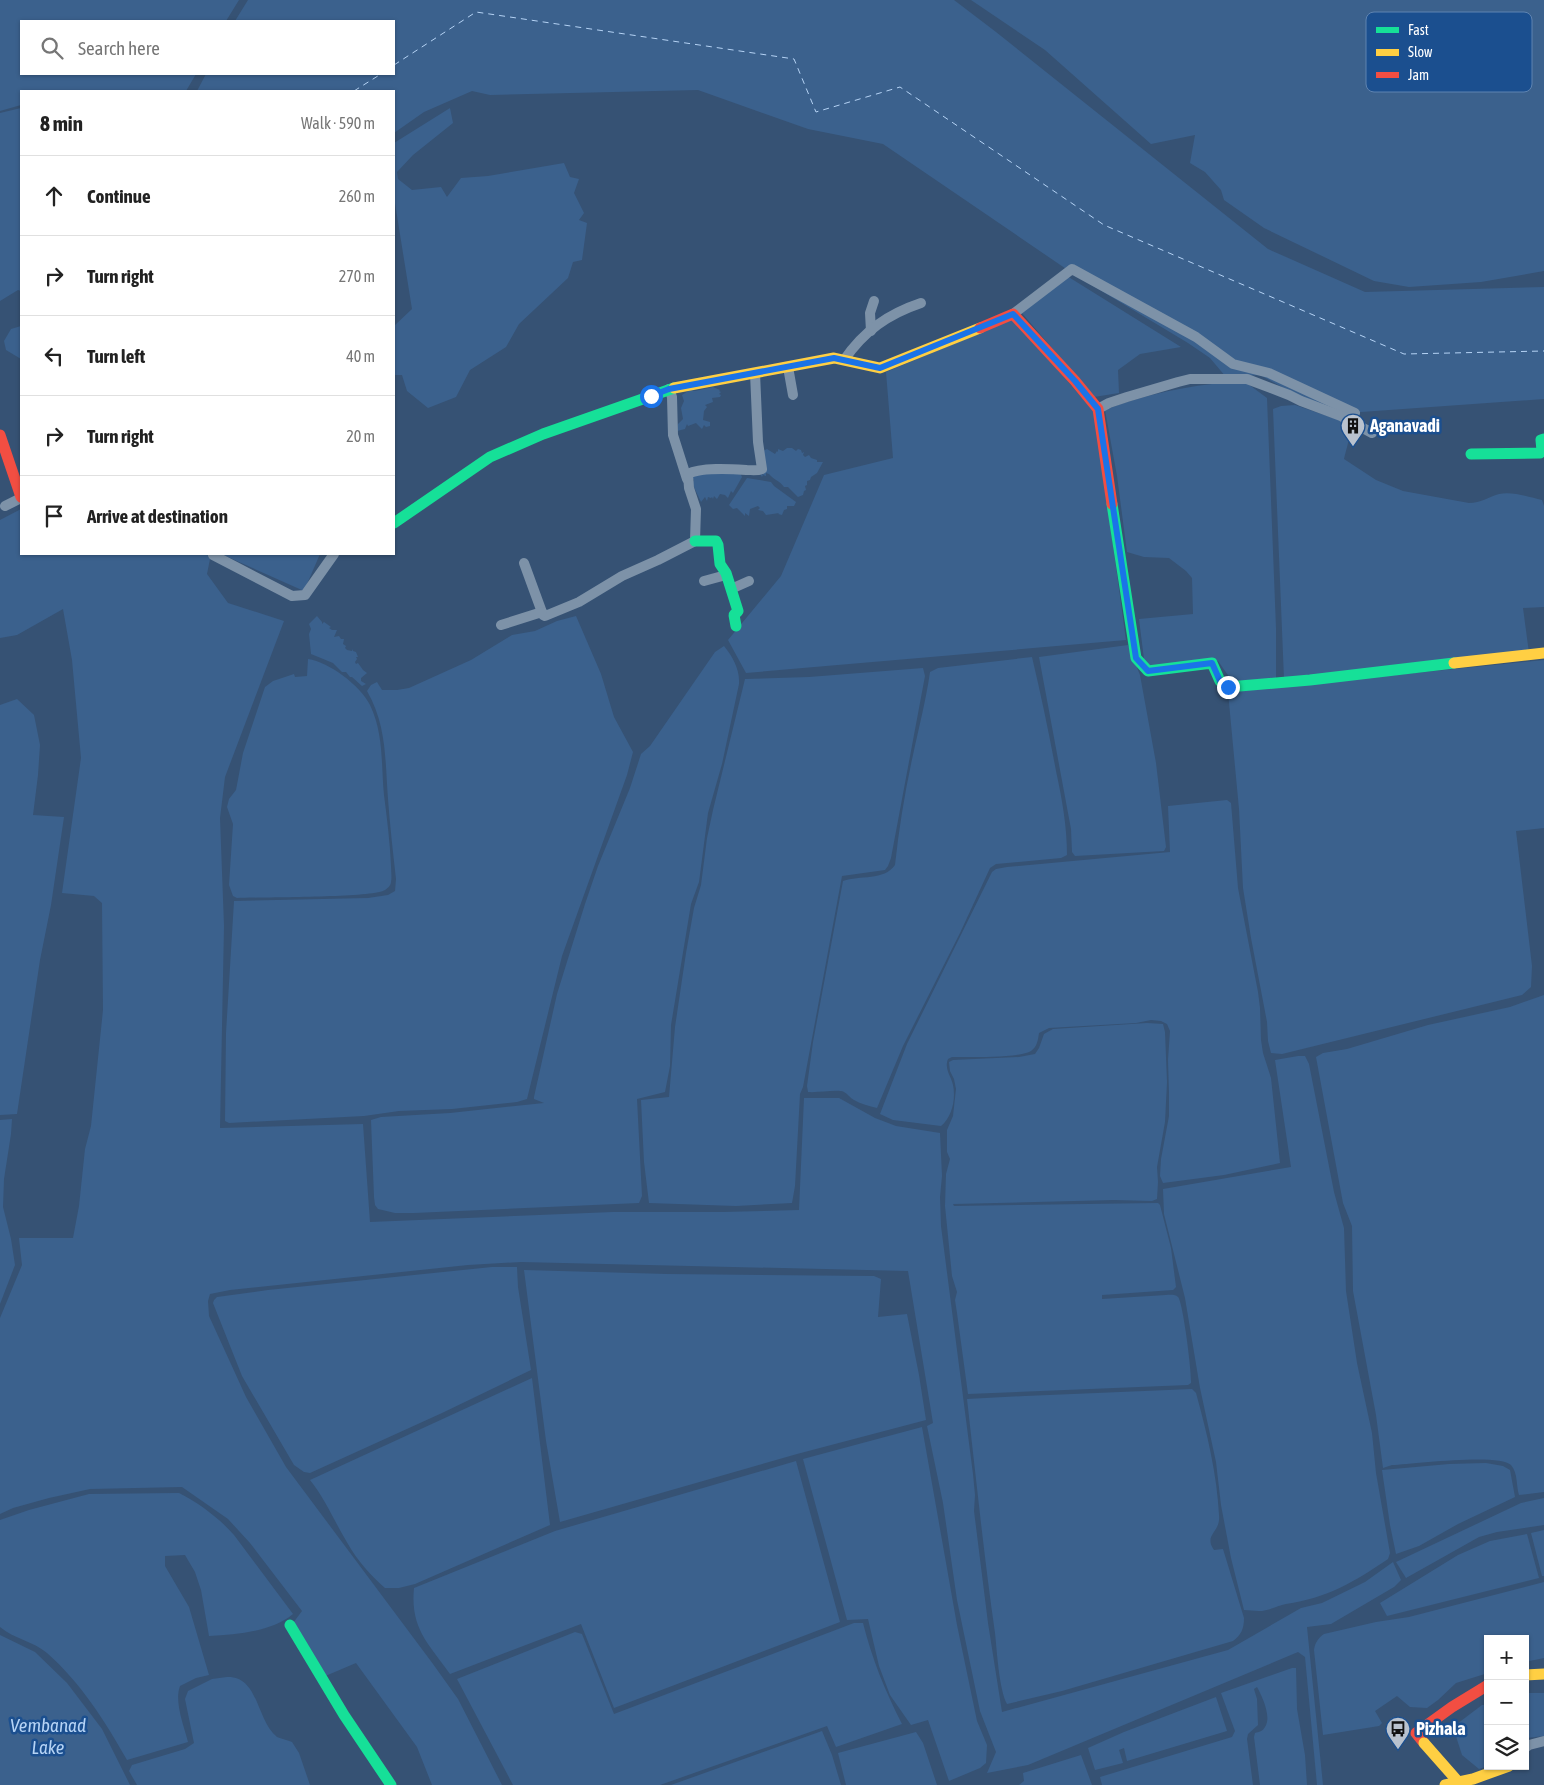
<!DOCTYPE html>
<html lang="en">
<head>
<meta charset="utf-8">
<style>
	:root { --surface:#fff; --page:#f6f6f6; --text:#222; --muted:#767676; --line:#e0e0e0 }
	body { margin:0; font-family:"Asap Condensed",sans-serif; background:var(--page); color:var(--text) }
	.controls { position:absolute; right:15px; bottom:15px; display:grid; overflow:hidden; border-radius:0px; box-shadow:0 1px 4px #0004 }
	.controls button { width:45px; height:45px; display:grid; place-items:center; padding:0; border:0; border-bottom:1px solid var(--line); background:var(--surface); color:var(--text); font:25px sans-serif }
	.stop { position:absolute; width:15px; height:15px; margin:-11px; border:4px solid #1a73e8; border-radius:50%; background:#fff }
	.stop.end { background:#1a73e8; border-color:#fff; box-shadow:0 1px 5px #0008 }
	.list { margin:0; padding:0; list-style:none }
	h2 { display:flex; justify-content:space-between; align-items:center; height:65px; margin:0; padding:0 20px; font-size:21px }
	h2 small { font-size:16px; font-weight:400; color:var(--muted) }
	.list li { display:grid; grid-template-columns:32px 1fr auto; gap:15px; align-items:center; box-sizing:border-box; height:80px; padding:0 20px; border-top:1px solid var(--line) }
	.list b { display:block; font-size:19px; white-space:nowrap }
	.list em { font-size:16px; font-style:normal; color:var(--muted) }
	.icon { flex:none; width:28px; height:28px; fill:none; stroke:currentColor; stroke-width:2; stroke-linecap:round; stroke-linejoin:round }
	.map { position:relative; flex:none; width:1544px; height:1785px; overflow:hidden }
	.search { position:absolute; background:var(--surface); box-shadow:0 1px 4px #0004; left:20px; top:20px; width:375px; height:55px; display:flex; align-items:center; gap:12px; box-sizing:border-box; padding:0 18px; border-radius:0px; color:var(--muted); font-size:19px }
	.panel { position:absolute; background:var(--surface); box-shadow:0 1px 4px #0004; left:20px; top:90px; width:375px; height:465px; border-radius:0px }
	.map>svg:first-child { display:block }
</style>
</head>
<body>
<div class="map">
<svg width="1544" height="1785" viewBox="0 0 1544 1785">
	<rect width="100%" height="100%" fill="#365274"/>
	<g fill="#3b618d">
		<polygon points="0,0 239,0 226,21 21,21 21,74 196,74 186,91 21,91 21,105 0,111"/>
		<polygon points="248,0 954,0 996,32 1268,249 1365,292 1544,287 1544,399 1347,413 1308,401 1260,375 1226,377 1210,358 1188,343 1075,275 883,144 808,129 698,90 490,95 472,91 424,112 394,133 394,91 197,91 206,74 394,74 394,21 235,21"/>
		<polygon points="971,0 1544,0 1544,271 1481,282 1409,287 1374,281 1264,228 1224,200 1221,190 1205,172 1190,163 1195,135 1151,144 1045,50"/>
		<polygon points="21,108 21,291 18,290 0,301 0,113"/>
		<polygon points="450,108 453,123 413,155 397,172 398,179 412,190 441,187 447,197 461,178 488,176 564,163 570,177 579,179 574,193 584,213 579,220 587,223 582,260 573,262 568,278 519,324 506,347 470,370 456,397 428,408 407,391 402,375 394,375 394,326 412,309 394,197 394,143"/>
		<polygon points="1067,276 1181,347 1140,354 1118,370 1119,393 1094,397 1021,312"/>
		<polygon points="1014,319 1095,413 1126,640 746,673 728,640 781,576 824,475 893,458 886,372"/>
		<polygon points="21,326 21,359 6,350 4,341 11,329"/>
		<path d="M 1230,382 L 1248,384 L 1267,398 L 1276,628 L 1276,679 L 1238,681 L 1230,678 L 1218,661 L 1149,666 L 1144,659 L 1139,619 L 1193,614 L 1192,578 L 1186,571 L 1169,558 L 1144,557 L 1127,552 L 1117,476 L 1105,410 C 1145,394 1187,386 1230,382 Z"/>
		<polygon points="713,387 720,390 719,391 721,392 719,394 721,395 720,397 712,398 713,402 705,405 707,407 704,411 703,420 710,422 710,426 706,427 704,425 702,429 696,423 688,426 687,424 685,429 677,431 678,424 683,419 681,408 684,401 682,395 690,390 695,391"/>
		<path d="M 1295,405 L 1342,421 C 1354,432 1347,445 1344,459 L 1376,480 L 1403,491 L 1469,503 C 1481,503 1488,497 1499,494 C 1512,491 1529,497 1542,500 L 1544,506 L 1544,607 L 1523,608 L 1529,653 L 1284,679 L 1273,409 L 1281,406 Z"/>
		<path d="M 787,448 L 792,448 L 796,451 L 798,449 L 801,450 L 802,453 L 804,452 L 803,455 L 805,457 L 809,455 L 811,458 L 817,460 L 817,462 L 823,462 L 817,473 L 811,477 L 810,480 L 807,481 L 807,485 L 805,486 L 806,490 L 804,491 L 803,495 L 798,497 L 788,487 L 784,487 C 780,481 774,480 769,474 L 766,473 L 766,476 L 763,475 L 764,472 L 761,474 L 763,475 L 762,477 L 760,474 L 763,451 L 767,449 L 775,454 L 777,451 L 778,452 L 778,449 L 783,451 Z"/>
		<polygon points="739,470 742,477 733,493 731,491 728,498 725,495 720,494 717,499 714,496 713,499 712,497 711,498 708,497 707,501 705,497 701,502 692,483 694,480 691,478 696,474"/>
		<polygon points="747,478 771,482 774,486 796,502 794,506 787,506 787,509 784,510 782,515 778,514 779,513 766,515 763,511 758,510 760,508 758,506 750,509 749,516 745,513 745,516 737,508 733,509 729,505"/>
		<polygon points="21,509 21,554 211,554 207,574 228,603 284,621 225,777 220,818 224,926 220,1128 363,1124 370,1222 613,1212 723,1212 799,1210 804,1098 839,1098 875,1118 896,1126 940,1133 942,1176 940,1197 941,1226 973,1474 975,1495 974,1511 988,1623 1002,1712 1228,1650 1301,1608 1322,1603 1365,1582 1393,1562 1401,1580 1394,1587 1331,1624 1307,1627 1323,1785 1317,1785 1305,1657 1298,1652 1028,1765 987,1773 996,1752 980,1711 957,1600 943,1503 927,1426 933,1423 908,1271 521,1262 468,1265 230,1290 210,1294 208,1301 209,1316 246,1397 286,1467 433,1664 458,1699 502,1785 432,1785 417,1747 356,1663 323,1677 293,1623 302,1611 250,1543 228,1519 182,1487 90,1489 49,1498 13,1508 0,1514 0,1318 22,1265 19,1238 73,1238 79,1206 85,1149 91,1126 103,1010 102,903 94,896 62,893 81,758 72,660 63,609 17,635 0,638 0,520"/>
		<polygon points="221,554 320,554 304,591"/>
		<polygon points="317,616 322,622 322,624 324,622 331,627 329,628 332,630 337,630 334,637 339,636 341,639 344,639 343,644 346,646 345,648 347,650 352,651 353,649 353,651 356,652 358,657 356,657 357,659 355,662 356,664 358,663 363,670 367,673 361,678 361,681 366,684 362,686 352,677 350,677 346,672 342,672 333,663 311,654 309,634 311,629 309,624"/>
		<path d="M 576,616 L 601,674 L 614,717 L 633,752 L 627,775 L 562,956 L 527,1099 L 517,1102 L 452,1109 L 399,1111 L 364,1116 L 229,1123 L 225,1121 L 226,1033 L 234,901 L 368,898 L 388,895 L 395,891 L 396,879 C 393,853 390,826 388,799 C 385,760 387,726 367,691 L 371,685 L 377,682 L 382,690 L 397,690 L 409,688 L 471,660 L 512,635 L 535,631 L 557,621 Z"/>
		<polygon points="1128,645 1140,675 1156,763 1166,847 1164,851 1075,856 1072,852 1071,829 1039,657"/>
		<path d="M 724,646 C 733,657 740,670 739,684 L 722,764 L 708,813 L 699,882 L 691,904 L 671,1025 L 670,1066 L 665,1092 L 637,1099 L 642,1196 L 639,1203 L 414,1213 L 395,1213 L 378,1209 L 375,1205 L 374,1197 L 371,1120 L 381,1117 L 450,1113 L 544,1103 L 534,1099 L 534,1097 L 557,994 L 585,904 L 598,866 L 630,788 L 641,754 L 650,746 L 715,652 Z"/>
		<path d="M 1032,657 C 1041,695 1049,733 1056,771 C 1062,799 1067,826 1067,855 L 1061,858 L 996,864 L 990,868 L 960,933 L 903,1046 L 877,1108 C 869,1106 861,1104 854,1100 C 850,1098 848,1094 844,1092 C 838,1089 818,1093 808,1092 L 807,1086 L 813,1042 L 843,881 C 860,875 884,881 895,865 C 899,828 905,791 913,755 C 919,727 926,700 930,672 L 938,668 Z"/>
		<path d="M 308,659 C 329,662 361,686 370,705 C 384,734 381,765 384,795 C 387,819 390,842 391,866 C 391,871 392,877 391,882 C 391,885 388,888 385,890 C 373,898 259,897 237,898 L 233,896 L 229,885 L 233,824 L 227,807 L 229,799 L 236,790 L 243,753 L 265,687 L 273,681 L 294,674 L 295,677 L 307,676 Z"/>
		<polygon points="1544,660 1544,828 1516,831 1532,966 1531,987 1522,995 1282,1054 1271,1053 1268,1041 1267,1022 1251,938 1243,888 1239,809 1228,692"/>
		<polygon points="923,668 925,676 891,858 888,866 885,870 842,876 803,1087 800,1094 795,1186 792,1203 736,1206 649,1203 644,1162 641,1100 669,1097 675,1027 686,953 694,908 701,885 707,838 713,810 745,679 809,677"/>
		<polygon points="17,699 34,715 40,745 38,775 33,815 64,817 51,905 40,960 17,1114 0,1115 0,705"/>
		<path d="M 1227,800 L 1231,803 L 1238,888 L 1258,992 L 1260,1008 L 1261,1040 L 1263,1053 L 1271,1078 L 1280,1163 L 1224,1175 L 1163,1183 L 1160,1176 L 1161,1159 L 1169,1116 L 1169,1093 L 1168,1060 L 1170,1031 L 1167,1024 L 1161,1021 L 1151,1020 L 1136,1023 L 1049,1028 L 1039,1033 C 1038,1040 1037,1047 1031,1051 C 1020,1058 967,1057 952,1057 L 948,1059 C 944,1069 951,1076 953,1085 C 956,1099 952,1117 941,1126 L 893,1120 L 880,1114 L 907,1044 L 992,872 L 996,869 L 1007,867 L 1170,852 L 1168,806 Z"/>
		<path d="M 1544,995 L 1544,1492 L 1519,1495 C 1516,1485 1518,1473 1511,1465 C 1500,1453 1412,1464 1392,1465 L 1383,1468 L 1376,1415 L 1353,1291 L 1352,1226 L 1343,1203 L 1316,1057 L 1323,1053 L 1347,1049 L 1428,1025 L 1510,1007 Z"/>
		<path d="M 1147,1023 L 1163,1024 L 1165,1032 L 1167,1082 L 1165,1122 L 1157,1167 L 1158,1182 L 1157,1199 L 1152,1201 L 1114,1200 L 953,1204 L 954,1206 L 1158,1203 L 1160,1205 L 1171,1248 L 1176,1287 L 1173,1290 L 1102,1295 L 1102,1299 L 1166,1295 C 1170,1295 1175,1294 1178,1297 C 1183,1302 1192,1373 1191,1383 L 1188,1385 L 968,1394 L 957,1313 L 955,1300 L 957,1292 L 952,1276 L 945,1206 L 946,1174 L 950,1159 L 947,1152 L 947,1130 L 953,1116 L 956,1089 L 954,1079 L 950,1071 L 949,1062 L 953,1060 L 1019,1057 L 1035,1054 L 1039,1048 L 1044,1034 L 1053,1029 Z"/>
		<path d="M 1298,1056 L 1305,1056 L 1309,1064 L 1334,1192 L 1344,1228 L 1346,1291 L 1357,1363 L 1372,1433 L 1376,1473 L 1390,1553 L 1388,1559 C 1354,1582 1327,1598 1286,1604 C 1277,1606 1268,1611 1259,1611 C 1254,1611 1249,1610 1244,1610 L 1231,1558 L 1221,1505 L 1216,1462 L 1200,1388 L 1185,1298 L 1164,1214 L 1163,1189 L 1291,1167 L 1275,1060 Z"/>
		<polygon points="12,1119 11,1134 4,1179 3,1207 11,1239 15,1265 0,1304 0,1120"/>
		<polygon points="492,1267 517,1267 518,1287 531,1370 442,1413 310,1473 304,1472 294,1465 242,1376 213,1303 214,1300 217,1297 268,1290"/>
		<polygon points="524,1270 667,1274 874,1276 881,1279 878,1317 907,1314 919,1375 926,1420 797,1454 560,1522 546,1441"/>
		<path d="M 532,1378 L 550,1525 L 415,1584 L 399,1588 L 385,1588 C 371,1576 357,1560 348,1544 C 335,1523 326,1500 310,1480 Z"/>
		<path d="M 1192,1389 L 1196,1393 C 1207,1433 1217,1474 1219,1515 C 1221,1533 1203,1534 1214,1550 L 1223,1549 L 1244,1618 C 1244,1629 1241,1635 1233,1641 L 1062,1691 L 1007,1704 C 999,1689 997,1651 995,1633 C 984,1556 976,1478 967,1399 L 1025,1396 Z"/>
		<polygon points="922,1427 957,1625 977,1721 987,1745 986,1763 980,1768 949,1781 928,1720 911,1725 890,1695 879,1666 868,1619 847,1620 803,1459"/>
		<path d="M 796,1461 L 840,1622 L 614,1708 L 581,1624 L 450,1674 C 429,1644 410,1629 414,1588 L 555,1531 Z"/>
		<polygon points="1486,1463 1503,1466 1510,1470 1515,1497 1458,1524 1419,1546 1396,1554 1390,1525 1382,1470 1449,1464"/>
		<path d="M 179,1493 C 199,1503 219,1518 234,1535 L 293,1614 C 271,1632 238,1634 209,1636 L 201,1590 L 195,1572 L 185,1555 L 165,1556 L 165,1566 L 189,1607 L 209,1675 L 196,1678 L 180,1686 C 174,1702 184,1726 188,1742 L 127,1760 C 105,1721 81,1683 47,1653 C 33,1641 14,1639 0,1627 L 0,1520 L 29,1510 L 89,1494 Z"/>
		<polygon points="1544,1498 1544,1525 1497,1532 1479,1537 1406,1578 1396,1562 1521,1503"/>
		<polygon points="1544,1530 1544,1576 1542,1576 1531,1533"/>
		<polygon points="1527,1534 1539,1578 1387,1616 1380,1603 1458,1555 1490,1541"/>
		<path d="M 1544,1582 L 1544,1658 L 1525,1662 L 1525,1639 L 1488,1639 L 1488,1673 L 1456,1683 L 1438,1700 L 1427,1708 L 1410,1707 L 1397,1696 L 1375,1711 L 1382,1723 L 1379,1726 L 1323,1735 L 1314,1650 C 1315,1643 1318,1638 1324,1634 L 1376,1622 L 1409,1617 Z"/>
		<path d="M 854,1623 L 863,1623 C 872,1659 885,1691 902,1724 L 836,1747 L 827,1726 L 660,1785 L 513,1785 L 457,1679 L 575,1632 L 582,1634 L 614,1714 Z"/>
		<polygon points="0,1635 35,1652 67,1683 102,1729 130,1785 0,1785"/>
		<path d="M 1292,1668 L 1296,1668 L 1297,1709 L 1305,1755 L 1307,1785 L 1260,1785 L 1254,1737 L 1255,1733 C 1259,1732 1263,1731 1265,1727 C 1272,1717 1262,1696 1257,1687 L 1254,1689 L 1257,1699 L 1258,1725 L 1248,1734 L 1247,1739 L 1253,1785 L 1102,1785 L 1100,1777 L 1232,1737 L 1235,1731 L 1221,1693 Z"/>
		<path d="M 227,1677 C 259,1676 256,1720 277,1737 C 281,1739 288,1740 292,1742 L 299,1753 L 310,1785 L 137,1785 L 129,1771 L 132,1765 L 185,1749 L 194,1743 L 185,1699 L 188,1691 L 212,1679 Z"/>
		<polygon points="1525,1693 1544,1693 1544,1736 1527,1738 1526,1742"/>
		<polygon points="1216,1697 1227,1731 1127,1761 1124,1748 1119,1750 1123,1763 1095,1770 1088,1748 1124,1732"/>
		<polygon points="1482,1705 1488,1705 1488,1766 1479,1769 1462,1755 1453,1727"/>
		<polygon points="822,1731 832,1755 841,1785 671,1785"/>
		<polygon points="916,1732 923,1743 937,1785 846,1785 838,1753"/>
		<polygon points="1081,1755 1092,1785 1019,1785 1024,1781 1023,1773"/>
	</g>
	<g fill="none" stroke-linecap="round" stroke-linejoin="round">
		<g stroke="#b5d3f5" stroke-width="1" stroke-dasharray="6 5" stroke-linecap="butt">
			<polyline points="394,65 476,12 794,59 816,112 900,87 1104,225 1404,354 1544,351"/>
			<polyline points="354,91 381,74"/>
		</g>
		<g stroke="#7d92a8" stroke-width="10">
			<polyline points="1013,314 1072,269 1196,337 1233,364 1269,373 1355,413"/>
			<polyline points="871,331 870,313 874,301"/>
			<path d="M 844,360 C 864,331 888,314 921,303"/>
			<polyline points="788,367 793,395"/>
			<polyline points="669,389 672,397 673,435 687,479"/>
			<polyline points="1098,409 1109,403 1127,397 1178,382 1190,379 1247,379 1289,395 1301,401 1341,416 1372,433"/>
			<polyline points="5,506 21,498"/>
			<polyline points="213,555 292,596 305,595 334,554"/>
			<path d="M 524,563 L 543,615 L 545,616 L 579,602 L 622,576 L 658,560 L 695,541 L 696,509 L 689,488 L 688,474 C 701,467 731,469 747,470 C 752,470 757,471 762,469 L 758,442 L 755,373"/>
			<polyline points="704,581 726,575"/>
			<polyline points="731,589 749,581"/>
			<polyline points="501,625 542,612"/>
			<polyline points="1525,1748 1529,1745 1544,1741"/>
		</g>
		<g stroke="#16e098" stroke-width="11">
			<polyline points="1471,454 1540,453 1542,451 1541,440 1544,439"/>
			<polyline points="1112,504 1136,658 1148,671 1212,663 1220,681 1228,687 1310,680 1454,663"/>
			<polyline points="394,523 490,457 543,434 674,388"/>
			<polyline points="695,541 716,541 718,545 720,564 726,573 738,611 734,615 736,626"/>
			<polyline points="290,1625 344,1715 391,1785"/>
		</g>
		<g stroke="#ffcf43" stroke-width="11">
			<polyline points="674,388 834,358 880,368 980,328"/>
			<polyline points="1454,663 1544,653"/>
			<polyline points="1525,1675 1544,1674"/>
			<polyline points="1445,1785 1473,1779 1509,1766"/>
		</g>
		<g stroke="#f24e42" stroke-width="11">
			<polyline points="980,328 1013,314 1075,381 1098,409 1112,504"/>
			<polyline points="0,435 21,497"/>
			<polyline points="1424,1743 1416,1733 1452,1707 1488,1685"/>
		</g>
		<polyline stroke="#ffcf43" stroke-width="11" points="1424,1743 1461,1785"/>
	</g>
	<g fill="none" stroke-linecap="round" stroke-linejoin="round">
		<polyline stroke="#1a73e8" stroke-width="6" points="651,396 669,389 834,358 880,368 1013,314 1075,381 1098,409 1136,658 1148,671 1212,663 1220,681 1228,687"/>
	</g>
	<defs>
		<symbol id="building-pin" viewBox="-11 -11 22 30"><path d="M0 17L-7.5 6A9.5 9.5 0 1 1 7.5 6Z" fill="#b9c2ce" stroke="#1b4f8f"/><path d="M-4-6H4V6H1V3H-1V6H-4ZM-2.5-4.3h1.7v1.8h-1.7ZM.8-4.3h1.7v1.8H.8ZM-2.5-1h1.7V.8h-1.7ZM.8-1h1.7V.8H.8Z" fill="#111"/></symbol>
		<symbol id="bus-pin" viewBox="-11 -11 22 30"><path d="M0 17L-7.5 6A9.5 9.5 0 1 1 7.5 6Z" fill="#b9c2ce" stroke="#1b4f8f"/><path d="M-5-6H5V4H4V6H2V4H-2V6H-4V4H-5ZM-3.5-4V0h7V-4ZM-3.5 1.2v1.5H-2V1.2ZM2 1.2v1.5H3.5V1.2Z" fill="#111"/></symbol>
	</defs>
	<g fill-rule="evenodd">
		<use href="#building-pin" x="1339" y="412" width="28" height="38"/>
		<use href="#bus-pin" x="1384" y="1715" width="28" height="38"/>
	</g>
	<g text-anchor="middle" stroke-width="5" stroke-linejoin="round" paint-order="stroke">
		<g font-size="18" font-weight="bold" fill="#fff" stroke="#1b4f8f" text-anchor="start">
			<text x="1370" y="432">Aganavadi</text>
			<text x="1416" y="1735">Pizhala</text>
		</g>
		<g font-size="19" font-style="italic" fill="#b5d3f5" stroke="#1b4f8f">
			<text x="48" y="1732">Vembanad<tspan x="48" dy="22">Lake</tspan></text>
		</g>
	</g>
	<rect x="1366" y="12" width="166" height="80" rx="8" fill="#1b4f8f" stroke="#5f84b1" stroke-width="1"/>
	<rect x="1376" y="27" width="23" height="6" fill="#16e098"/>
	<rect x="1376" y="49" width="23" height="7" fill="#ffcf43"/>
	<rect x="1376" y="72" width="23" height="6" fill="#f24e42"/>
	<g font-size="14" fill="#fff">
		<text x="1408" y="35">Fast</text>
		<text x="1408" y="57">Slow</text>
		<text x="1408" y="80">Jam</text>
	</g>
</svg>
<div class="controls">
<button>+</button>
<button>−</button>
<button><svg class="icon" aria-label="layers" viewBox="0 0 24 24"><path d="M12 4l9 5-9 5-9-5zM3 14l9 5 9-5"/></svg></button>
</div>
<div class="stop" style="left:651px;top:396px"></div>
<div class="stop end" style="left:1228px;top:687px"></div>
<div class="search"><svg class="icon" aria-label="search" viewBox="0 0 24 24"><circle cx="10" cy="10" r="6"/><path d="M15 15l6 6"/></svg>Search here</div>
<section class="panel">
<h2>8 min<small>Walk · 590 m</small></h2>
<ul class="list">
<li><svg class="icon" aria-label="ahead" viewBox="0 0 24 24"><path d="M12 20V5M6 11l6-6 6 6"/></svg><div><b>Continue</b></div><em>260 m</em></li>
<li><svg class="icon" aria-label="right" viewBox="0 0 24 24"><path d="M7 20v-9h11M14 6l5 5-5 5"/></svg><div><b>Turn right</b></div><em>270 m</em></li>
<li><svg class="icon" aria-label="left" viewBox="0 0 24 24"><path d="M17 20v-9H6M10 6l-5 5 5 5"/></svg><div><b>Turn left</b></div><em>40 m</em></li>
<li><svg class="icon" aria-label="right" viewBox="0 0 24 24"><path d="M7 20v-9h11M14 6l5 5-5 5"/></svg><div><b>Turn right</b></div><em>20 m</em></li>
<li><svg class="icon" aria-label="arrive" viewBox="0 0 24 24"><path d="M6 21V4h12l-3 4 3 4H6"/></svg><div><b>Arrive at destination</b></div></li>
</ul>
</section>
</div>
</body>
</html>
